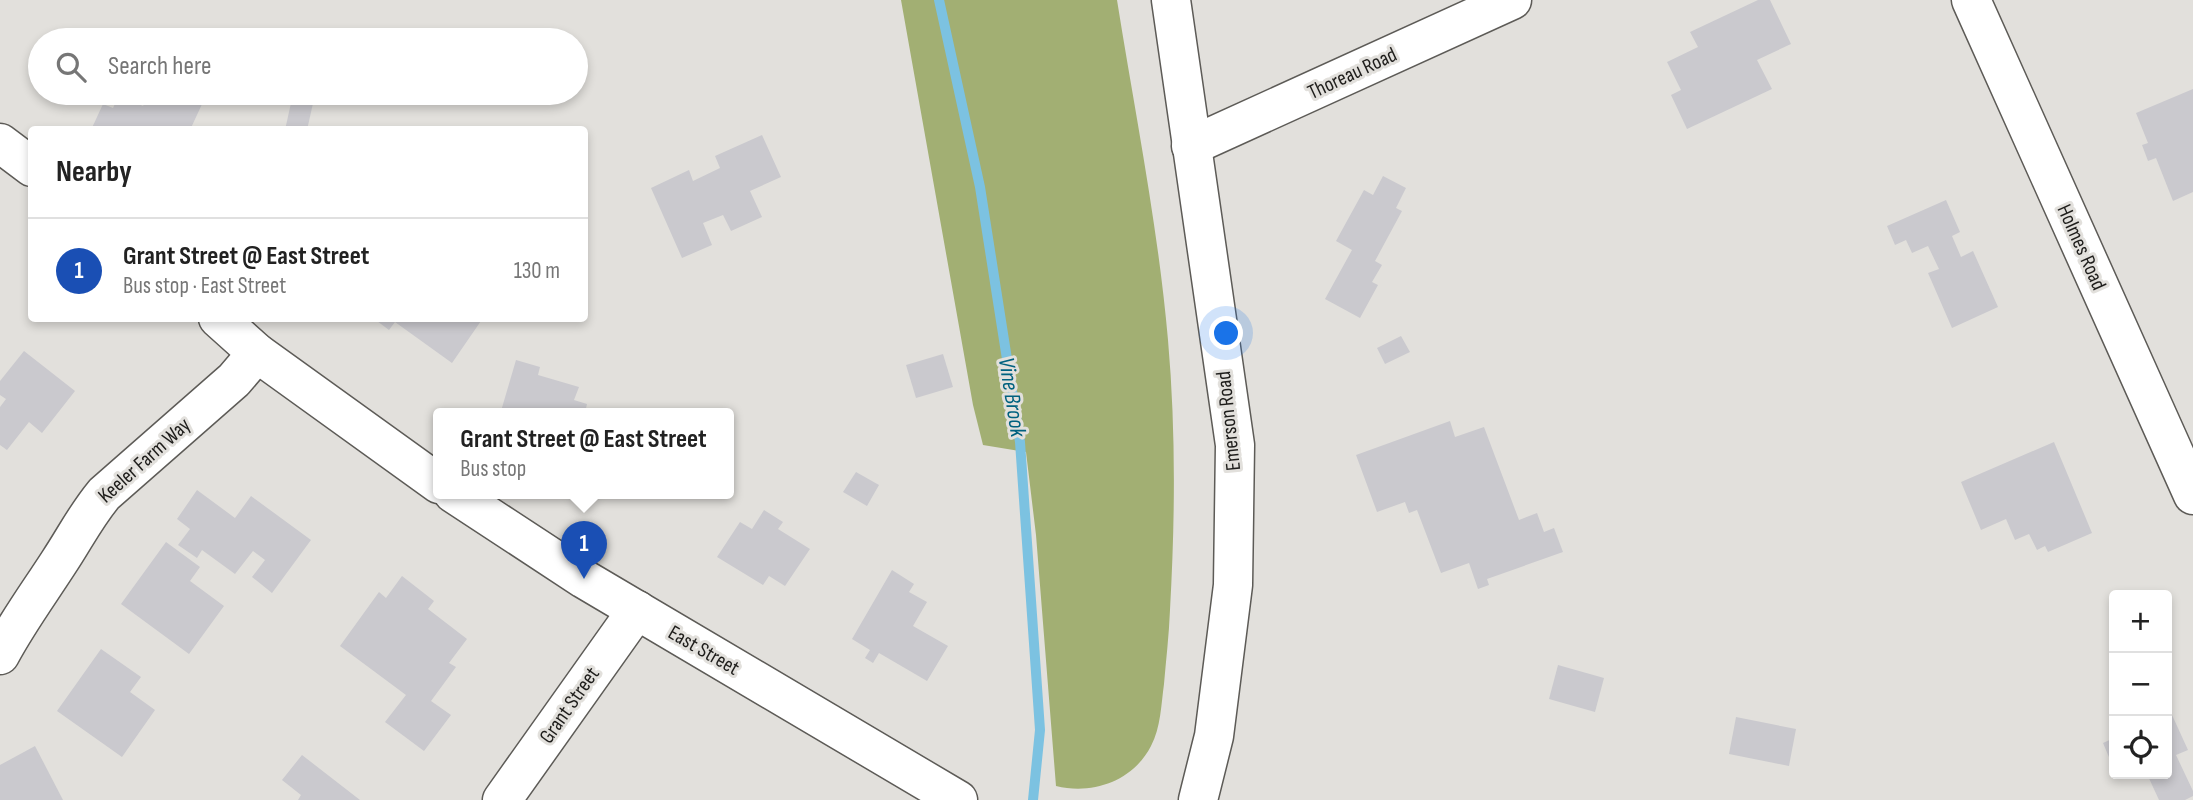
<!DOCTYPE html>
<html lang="en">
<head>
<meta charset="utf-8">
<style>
	:root { --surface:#fff; --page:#f2f2f2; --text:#222; --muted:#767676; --line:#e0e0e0; --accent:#1c5e93 }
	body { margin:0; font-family:"Sofia Sans Condensed",sans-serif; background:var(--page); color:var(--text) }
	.controls { position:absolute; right:21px; bottom:21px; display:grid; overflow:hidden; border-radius:7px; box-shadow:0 4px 10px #0003 }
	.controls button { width:63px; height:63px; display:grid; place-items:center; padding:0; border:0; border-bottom:2px solid var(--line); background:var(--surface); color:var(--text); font:35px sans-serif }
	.you { position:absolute; left:1227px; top:334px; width:24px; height:24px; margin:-18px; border:5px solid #fff; border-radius:50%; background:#1a73e8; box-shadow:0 0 0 10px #1a73e833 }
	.badge { display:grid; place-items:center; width:46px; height:46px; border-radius:50%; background:var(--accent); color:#fff; font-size:23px; font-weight:700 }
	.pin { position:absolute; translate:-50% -58px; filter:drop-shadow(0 2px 4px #0008) }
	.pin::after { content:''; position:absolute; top:37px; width:24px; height:21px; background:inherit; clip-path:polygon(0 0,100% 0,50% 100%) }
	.popup { position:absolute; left:433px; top:408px; width:301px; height:91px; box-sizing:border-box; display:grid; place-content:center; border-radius:7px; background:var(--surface); filter:drop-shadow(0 2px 5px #0005); font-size:23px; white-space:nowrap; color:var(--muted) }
	.popup b { font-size:26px; color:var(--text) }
	.popup::after { content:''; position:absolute; left:50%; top:100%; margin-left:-14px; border:14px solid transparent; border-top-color:var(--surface) }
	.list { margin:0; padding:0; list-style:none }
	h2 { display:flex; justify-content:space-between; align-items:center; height:91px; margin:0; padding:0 28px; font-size:30px }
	h2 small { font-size:23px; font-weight:400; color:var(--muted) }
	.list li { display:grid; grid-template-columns:46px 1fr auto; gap:21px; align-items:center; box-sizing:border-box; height:105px; padding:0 28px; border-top:2px solid var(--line) }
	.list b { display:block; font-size:26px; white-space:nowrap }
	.list p { margin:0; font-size:23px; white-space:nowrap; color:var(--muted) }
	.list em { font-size:23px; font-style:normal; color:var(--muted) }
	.icon { flex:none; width:38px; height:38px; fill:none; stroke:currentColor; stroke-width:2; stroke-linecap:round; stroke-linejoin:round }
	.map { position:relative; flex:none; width:2193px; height:800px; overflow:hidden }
	.search { position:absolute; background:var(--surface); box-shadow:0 4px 10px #0003; left:28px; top:28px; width:560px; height:77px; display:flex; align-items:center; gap:18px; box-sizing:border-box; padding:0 24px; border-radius:38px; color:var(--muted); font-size:26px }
	.panel { position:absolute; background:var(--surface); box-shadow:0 4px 10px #0003; left:28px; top:126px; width:560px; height:196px; border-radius:7px }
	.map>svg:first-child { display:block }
</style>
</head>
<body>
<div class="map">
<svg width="2193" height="800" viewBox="0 0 2193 800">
	<rect width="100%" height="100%" fill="#e2e0dc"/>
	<path fill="#a2af73" d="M 901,0 L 1117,0 C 1135,113 1158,226 1168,340 C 1176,431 1175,520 1170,610 C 1169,635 1166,660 1164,684 C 1161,705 1161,727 1151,746 C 1133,781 1093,795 1056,786 L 1036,535 L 1026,452 L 983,445 L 973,405 Z"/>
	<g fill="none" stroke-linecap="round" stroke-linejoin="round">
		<polyline stroke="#7cc2e1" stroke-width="10" points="939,0 980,187 1020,442 1040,730 1033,800"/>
	</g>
	<g fill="#cac9ce">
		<polygon points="1758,0 1770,0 1791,44 1757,60 1772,89 1687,129 1671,95 1681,90 1667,62 1698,47 1690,32"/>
		<polygon points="2193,89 2193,192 2173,201 2156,158 2148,161 2142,145 2148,143 2136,113"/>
		<polygon points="150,93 199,93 196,99 203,102 190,130 91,130 103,104 113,108 119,95 143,106"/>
		<polygon points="293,94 314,99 307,130 285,130"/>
		<polygon points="762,135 781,177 750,191 762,217 731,231 723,215 703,223 712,245 682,258 651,188 689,170 693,181 720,168 715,156"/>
		<polygon points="1383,176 1406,188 1396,208 1402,211 1375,261 1382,265 1372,282 1378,285 1360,318 1325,299 1352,250 1336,241 1364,190 1373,195"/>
		<polygon points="1946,200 1960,232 1952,236 1961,257 1973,251 1998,307 1952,328 1928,273 1939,269 1928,246 1912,253 1906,240 1895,245 1887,226"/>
		<polygon points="373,318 483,318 452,363 395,322 389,330"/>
		<polygon points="1401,336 1410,352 1385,364 1377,348"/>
		<polygon points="24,351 75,391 42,433 29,422 7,450 0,445 0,407 6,399 0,395 0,381"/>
		<polygon points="943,354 953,387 916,398 906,365"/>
		<polygon points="516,360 540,367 538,375 579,387 574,400 587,404 585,413 508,413 501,411"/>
		<polygon points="1450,421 1455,437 1484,427 1519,520 1537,513 1544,532 1554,528 1563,552 1487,579 1489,585 1478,589 1469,563 1441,573 1417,510 1409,513 1405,502 1377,512 1356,455"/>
		<polygon points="2054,442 2092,533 2048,552 2045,546 2037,550 2029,534 2015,540 2006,519 1981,530 1961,482"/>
		<polygon points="856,472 879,485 867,506 843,492"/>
		<polygon points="197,490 235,518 251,496 311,540 272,593 252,577 265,560 253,551 235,574 202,550 197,558 178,545 190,529 177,519"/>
		<polygon points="764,510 783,522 778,529 810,549 785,586 769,576 763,585 717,557 740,522 752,529"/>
		<polygon points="166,542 200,567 190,581 224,606 189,654 121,604"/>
		<polygon points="892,570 914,584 909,592 927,602 913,626 948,646 927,681 879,653 873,663 865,658 870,650 852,639"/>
		<polygon points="402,576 434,601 428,609 467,639 449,663 456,667 431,701 451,715 424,751 385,722 406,695 340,646 379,592 386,598"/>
		<polygon points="101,649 141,677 130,692 155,710 122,757 57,711"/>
		<polygon points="1558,665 1604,678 1595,712 1549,699"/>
		<polygon points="2167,704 2188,750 2176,755 2193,791 2193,796 2185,800 2159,800 2147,774 2167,774"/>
		<polygon points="1736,717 1796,729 1789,766 1729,754"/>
		<polygon points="2114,738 2114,769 2103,743"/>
		<polygon points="35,746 63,800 0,800 0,765"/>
		<polygon points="302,755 360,800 298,800 301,795 282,780"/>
	</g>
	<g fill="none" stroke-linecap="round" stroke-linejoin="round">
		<defs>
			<g id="minor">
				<polyline points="1171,0 1235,445 1233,585 1214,736 1198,800"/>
				<polyline points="1971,0 2193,495"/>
				<polyline points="1191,146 1512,0"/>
				<path d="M 0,655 C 17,623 39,593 59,562 C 75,538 85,517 104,494 L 234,380 L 257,353"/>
			</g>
			<g id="tertiary">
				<polyline points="0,143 32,167"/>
				<polyline points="218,318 257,353 439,484"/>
				<polyline points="453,493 584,579 958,800"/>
				<polyline points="502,800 637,610"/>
			</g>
		</defs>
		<use href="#minor" stroke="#5d5b57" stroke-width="41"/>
		<use href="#tertiary" stroke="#5d5b57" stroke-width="41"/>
		<use href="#minor" stroke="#fff" stroke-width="38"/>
		<use href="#tertiary" stroke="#fff" stroke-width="38"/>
	</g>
	<g text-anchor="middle" stroke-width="6" stroke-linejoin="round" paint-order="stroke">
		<g font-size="21" fill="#1e1d1b" stroke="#e2e0dc">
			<text transform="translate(1352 73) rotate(-25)" y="7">Thoreau Road</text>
			<text transform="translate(2082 247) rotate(66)" y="7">Holmes Road</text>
			<text transform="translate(1228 421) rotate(-96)" y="7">Emerson Road</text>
			<text transform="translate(144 460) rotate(-42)" y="7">Keeler Farm Way</text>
			<text transform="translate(704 650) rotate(30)" y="7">East Street</text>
			<text transform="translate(569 705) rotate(-55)" y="7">Grant Street</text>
		</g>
		<g font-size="23" font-style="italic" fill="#00617f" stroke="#e2e0dc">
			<text transform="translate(1013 397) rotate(81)" y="8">Vine Brook</text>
		</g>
	</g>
</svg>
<div class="controls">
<button>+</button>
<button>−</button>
<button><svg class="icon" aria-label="locate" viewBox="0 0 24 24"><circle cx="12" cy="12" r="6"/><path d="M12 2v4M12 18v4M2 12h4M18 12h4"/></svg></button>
</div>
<div class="you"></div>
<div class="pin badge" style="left:584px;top:579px;background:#1a4fb4">1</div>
<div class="popup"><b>Grant Street @ East Street</b>Bus stop</div>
<div class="search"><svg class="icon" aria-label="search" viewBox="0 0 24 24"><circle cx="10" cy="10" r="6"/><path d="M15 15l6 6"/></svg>Search here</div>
<section class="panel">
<h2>Nearby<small></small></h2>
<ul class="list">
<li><span class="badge" style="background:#1a4fb4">1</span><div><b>Grant Street @ East Street</b><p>Bus stop · East Street</p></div><em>130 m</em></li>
</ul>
</section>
</div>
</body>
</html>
